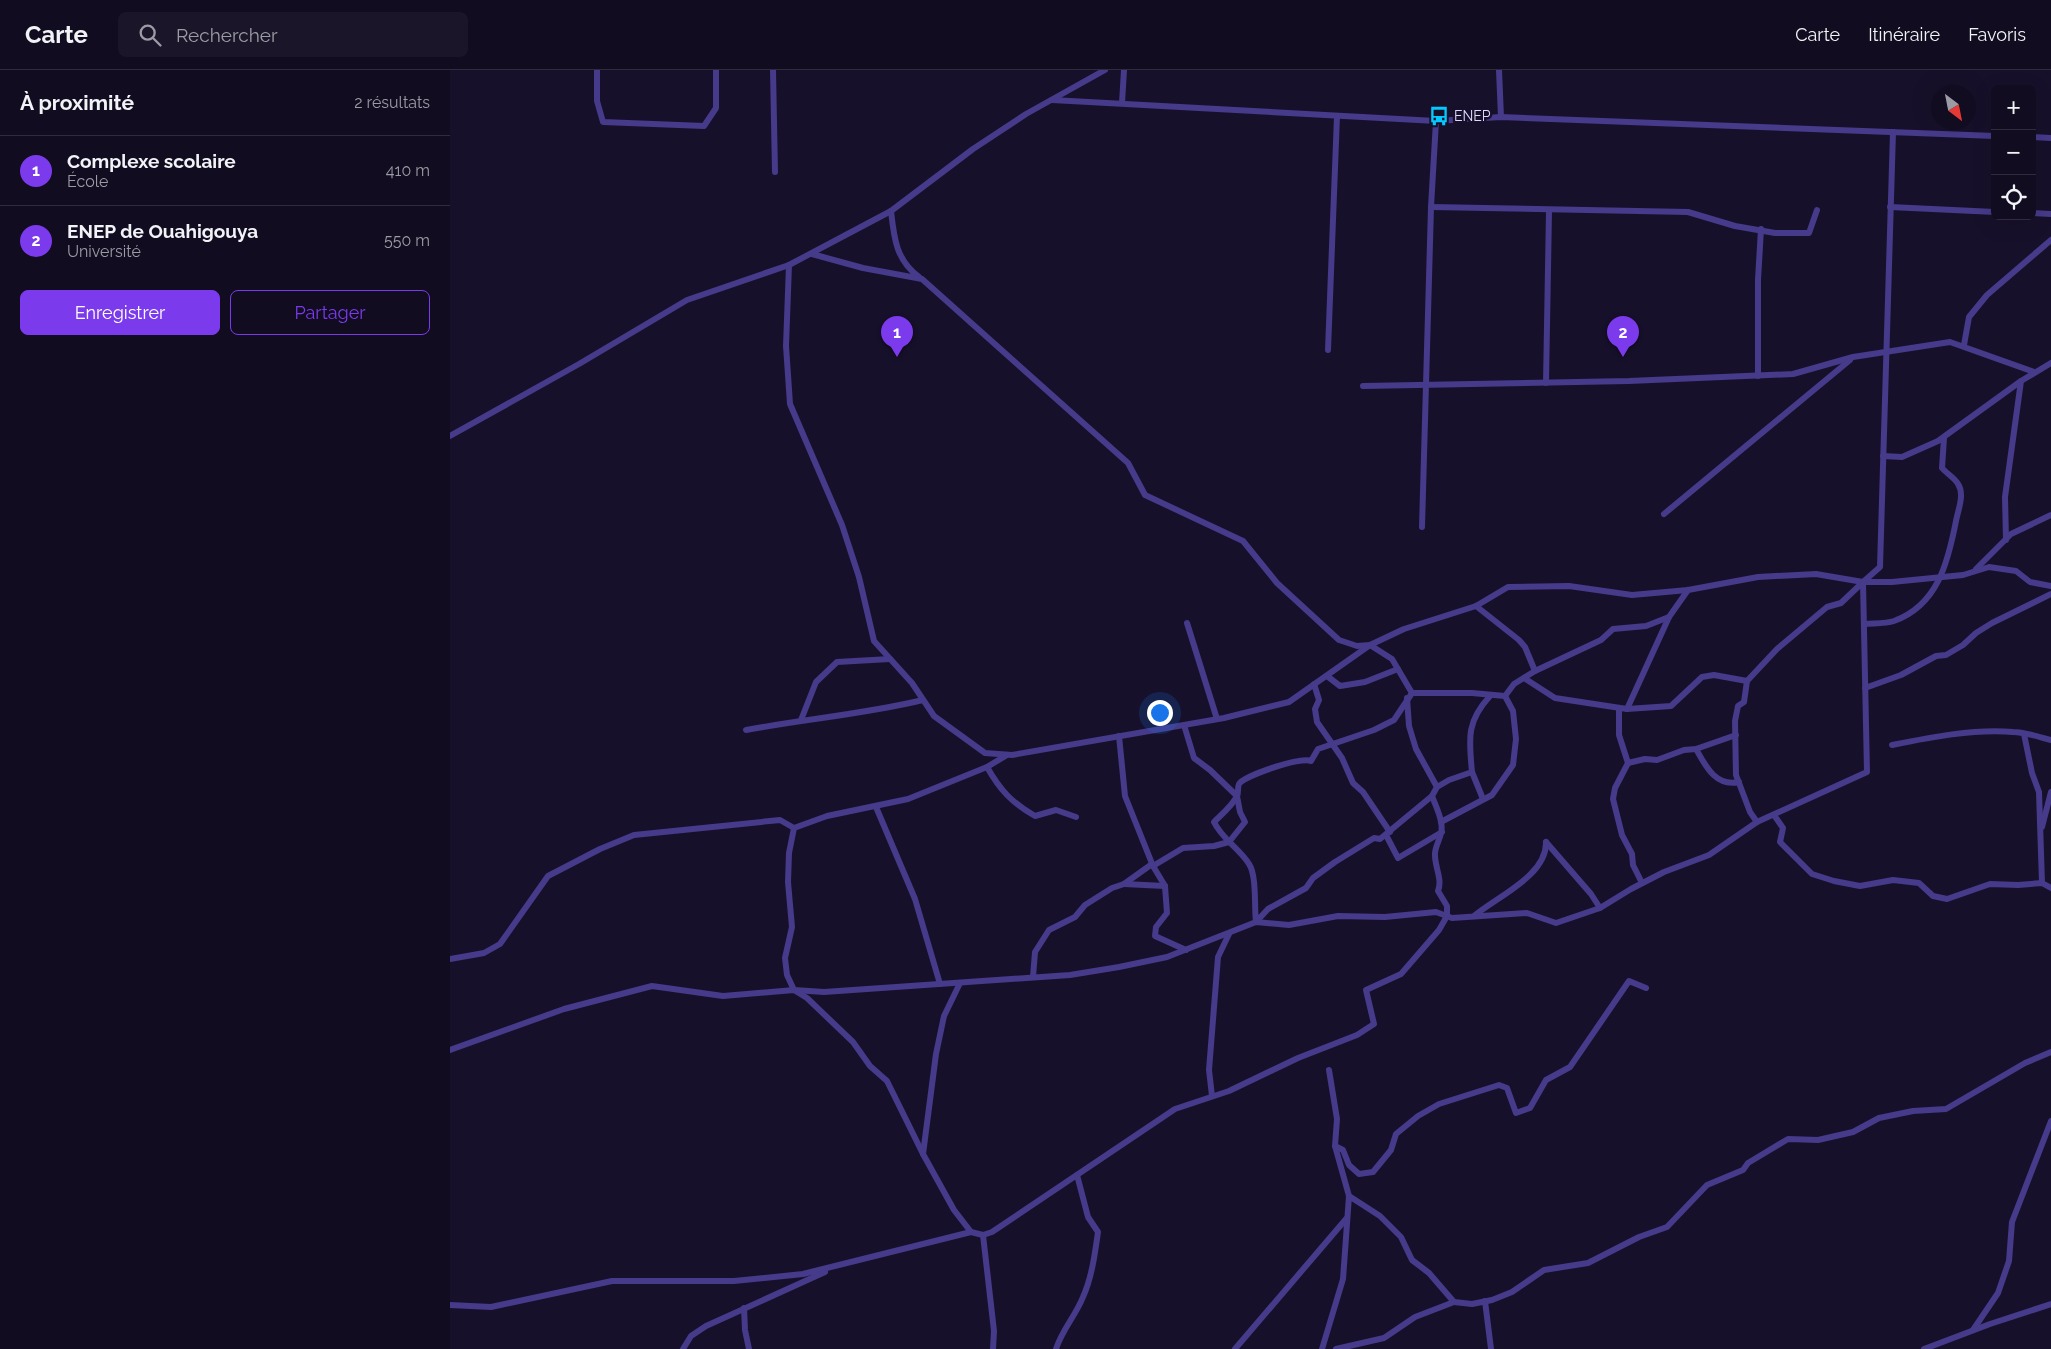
<!DOCTYPE html>
<html lang="fr">
<head>
<meta charset="utf-8">
<style>
	:root { --surface:#110c20; --page:#1a1529; --text:#f1f3f6; --muted:#9c9ba5; --line:#302c3e; --accent:#7c3aed }
	body { margin:0; font-family:Raleway,sans-serif; background:var(--page); color:var(--text) }
	.controls { position:absolute; right:15px; top:15px; display:grid; overflow:hidden; border-radius:8px; box-shadow:0 5px 20px #0002 }
	.controls button { width:45px; height:45px; display:grid; place-items:center; padding:0; border:0; border-bottom:1px solid var(--line); background:var(--surface); color:var(--text); font:25px sans-serif }
	.compass { position:absolute; left:1481px; top:15px; width:45px; height:45px; border-radius:50%; background:var(--surface); box-shadow:0 5px 20px #0002; rotate:148deg }
	.you { position:absolute; left:709px; top:642px; width:18px; height:18px; margin:-12px; border:4px solid #fff; border-radius:50%; background:#1a73e8; box-shadow:0 0 0 8px #1a73e833 }
	.badge { display:grid; place-items:center; width:32px; height:32px; border-radius:50%; background:var(--accent); color:#fff; font-size:16px; font-weight:700 }
	.pin { position:absolute; translate:-50% -41px; filter:drop-shadow(0 1px 2px #0008) }
	.pin::after { content:''; position:absolute; top:26px; width:18px; height:15px; background:inherit; clip-path:polygon(0 0,100% 0,50% 100%) }
	.list { margin:0; padding:0; list-style:none }
	h2 { display:flex; justify-content:space-between; align-items:center; height:65px; margin:0; padding:0 20px; font-size:21px }
	h2 small { font-size:16px; font-weight:400; color:var(--muted) }
	.list li { display:grid; grid-template-columns:32px 1fr auto; gap:15px; align-items:center; box-sizing:border-box; height:70px; padding:0 20px; border-top:1px solid var(--line) }
	.list b { display:block; font-size:19px; white-space:nowrap }
	.list p { margin:0; font-size:16px; white-space:nowrap; color:var(--muted) }
	.list em { font-size:16px; font-style:normal; color:var(--muted) }
	.actions { display:flex; gap:10px; padding:15px 20px }
	.actions a { flex:1; padding:11px 0; border:1px solid var(--accent); border-radius:8px; text-align:center; font-size:18px; color:var(--accent) }
	.actions .main { background:var(--accent); color:#fff }
	.icon { flex:none; width:28px; height:28px; fill:none; stroke:currentColor; stroke-width:2; stroke-linecap:round; stroke-linejoin:round }
	.map { position:relative; flex:none; width:1601px; height:1279px; overflow:hidden }
	header { display:flex; align-items:center; gap:30px; box-sizing:border-box; height:70px; padding:0 25px; background:var(--surface); border-bottom:1px solid var(--line) }
	header strong { font-size:24px }
	nav { display:flex; gap:28px; margin-inline-start:auto; font-size:18px }
	.search { width:350px; height:45px; background:var(--page); display:flex; align-items:center; gap:12px; box-sizing:border-box; padding:0 18px; border-radius:8px; color:var(--muted); font-size:19px }
	main { display:flex }
	aside { flex:1; background:var(--surface) }
	.map>svg:first-child { display:block }
</style>
</head>
<body>
<header>
<strong>Carte</strong>
<div class="search"><svg class="icon" aria-label="search" viewBox="0 0 24 24"><circle cx="10" cy="10" r="6"/><path d="M15 15l6 6"/></svg>Rechercher</div>
<nav><a>Carte</a><a>Itinéraire</a><a>Favoris</a></nav>
</header>
<main>
<aside>
<h2>À proximité<small>2 résultats</small></h2>
<ul class="list">
<li><span class="badge">1</span><div><b>Complexe scolaire</b><p>École</p></div><em>410 m</em></li>
<li><span class="badge">2</span><div><b>ENEP de Ouahigouya</b><p>Université</p></div><em>550 m</em></li>
</ul>
<div class="actions"><a class="main">Enregistrer</a><a>Partager</a></div>
</aside>
<div class="map">
<svg width="1601" height="1279" viewBox="0 0 1601 1279">
	<rect width="100%" height="100%" fill="#17102a"/>
	<g fill="none" stroke-linecap="round" stroke-linejoin="round">
		<g stroke="#463a8a" stroke-width="6">
			<polyline points="147,0 147,31 153,52 254,56 266,38 266,0"/>
			<polyline points="323,0 325,102"/>
			<polyline points="1049,0 1051,47"/>
			<polyline points="602,30 986,51 1051,47 1545,66"/>
			<polyline points="672,33 674,0"/>
			<polyline points="1582,67 1601,68"/>
			<polyline points="981,137 1238,142 1285,156 1325,163 1359,163 1367,140"/>
			<polyline points="1440,137 1545,142"/>
			<path d="M 441,141 C 444,168 446,190 469,207"/>
			<polyline points="1582,143 1601,144"/>
			<polyline points="362,184 413,198 472,209 678,393 695,425 793,471 827,513 889,570 907,576 920,575 942,589 962,623 1022,623 1055,626"/>
			<polyline points="339,195 336,276 340,334 392,455 409,507 424,571 462,613 484,646 535,683 562,685 774,648 839,632 920,575 954,559 1026,536 1058,517 1119,516 1182,525 1238,520 1308,507 1366,504 1413,512 1442,512 1513,505 1539,497 1566,501 1580,512 1601,516"/>
			<polyline points="1514,275 1519,247 1537,225 1601,170"/>
			<polyline points="878,280 887,46"/>
			<polyline points="1308,306 1308,210 1311,159"/>
			<polyline points="1096,313 1099,141"/>
			<polyline points="913,316 1179,311 1343,304 1403,287 1500,272 1584,302"/>
			<polyline points="0,366 129,294 237,230 339,195 441,141 523,79 576,44 655,0"/>
			<polyline points="1433,386 1452,387 1488,371 1571,311 1601,293"/>
			<polyline points="1214,444 1400,290"/>
			<polyline points="972,457 981,137 986,51"/>
			<polyline points="1556,470 1555,427 1571,311"/>
			<polyline points="1526,499 1561,464 1601,445"/>
			<polyline points="1026,536 1069,570 1075,577 1085,601"/>
			<polyline points="737,553 767,649"/>
			<path d="M 1414,554 C 1423,553 1435,554 1444,551 C 1488,535 1498,492 1506,451 C 1508,440 1515,424 1508,414 C 1505,408 1496,403 1492,398 L 1494,368"/>
			<polyline points="877,606 890,616 915,612 948,599"/>
			<polyline points="1074,608 1105,628 1177,639 1219,547 1238,520"/>
			<polyline points="864,614 869,630 865,639 867,652 892,688 903,713 913,722 940,762"/>
			<polyline points="1415,618 1451,605 1486,586 1496,585 1513,575 1526,563 1542,553 1601,524"/>
			<path d="M 962,623 L 944,650 L 924,660 L 868,679 L 861,691 C 851,686 794,706 789,714 C 787,718 789,723 787,726 C 783,735 771,745 764,752 C 772,769 790,779 799,794 C 807,806 804,837 806,852 L 818,839 L 856,818 L 863,808 L 885,792 L 924,768 L 930,769 L 982,726 L 987,717 L 999,710 L 1022,702 C 1019,669 1016,652 1040,626"/>
			<polyline points="1055,626 1064,614 1085,601 1151,570 1163,559 1196,556 1219,547"/>
			<polyline points="957,628 959,656 966,679 987,717"/>
			<polyline points="1169,638 1169,665 1178,693 1165,718 1163,729 1172,765 1182,784 1183,795 1192,813"/>
			<polyline points="1177,639 1221,636 1252,607 1264,605 1297,611"/>
			<polyline points="351,650 366,612 387,592 440,589"/>
			<path d="M 296,660 C 355,649 415,644 473,630"/>
			<polyline points="1574,664 1582,703 1589,722 1592,813"/>
			<polyline points="669,666 675,726 703,796 715,816 717,843 706,857 705,866 736,880"/>
			<path d="M 1442,675 C 1482,667 1522,659 1563,662 C 1575,662 1589,667 1601,670"/>
			<path d="M 1246,679 C 1256,697 1266,717 1289,712"/>
			<polyline points="1178,693 1195,689 1207,690 1234,680 1246,679 1286,665"/>
			<path d="M 537,697 C 550,720 562,733 585,746 L 606,740 L 626,747"/>
			<polyline points="1022,702 1033,729"/>
			<polyline points="426,737 465,829 490,914"/>
			<polyline points="1324,745 1333,758 1330,772 1362,804 1384,811 1410,816 1443,810 1469,813 1483,826 1497,829 1540,814 1568,815 1592,813 1601,818"/>
			<polyline points="991,752 1042,725 1063,695 1066,669 1063,641 1055,626"/>
			<polyline points="1307,752 1300,742 1286,705 1285,651 1288,636 1294,632 1297,611 1327,579 1377,537 1391,533 1413,512"/>
			<polyline points="1592,757 1601,722"/>
			<polyline points="936,765 948,788 992,762"/>
			<polyline points="1096,772 1141,824 1150,838"/>
			<polyline points="703,796 733,778 764,776 779,772 795,752 790,742 787,726 760,700 744,688 734,655"/>
			<polyline points="674,814 715,816"/>
			<path d="M 1024,846 C 1046,827 1097,806 1096,772"/>
			<polyline points="0,889 34,883 50,874 98,806 150,779 184,765 330,750 344,758"/>
			<polyline points="583,907 585,882 599,860 625,847 635,835 662,818 674,814 702,794"/>
			<polyline points="510,913 494,946 486,984 473,1084 504,1140 521,1162"/>
			<polyline points="0,980 114,939 202,916 273,926 344,920 374,922 620,905 669,897 717,887 806,852 839,855 888,846 935,847 986,842 1002,848 1077,843 1106,853 1150,838 1181,819 1214,802 1259,785 1307,752 1417,702 1413,512 1430,497 1443,62"/>
			<polyline points="879,1000 887,1049 885,1076 899,1126"/>
			<polyline points="762,1026 759,1000 768,887 779,864"/>
			<polyline points="885,1076 893,1080 899,1095 909,1104 923,1102 941,1080 946,1064 968,1046 989,1034 1049,1015 1057,1018 1066,1043 1080,1038 1096,1010 1120,997 1179,911 1196,918"/>
			<polyline points="473,1084 437,1011 420,996 403,972 357,928 344,920 337,905 335,888 342,857 338,812 339,783 344,758 377,746 458,729 537,697 557,685"/>
			<polyline points="533,1165 544,1261 543,1279"/>
			<polyline points="1035,1231 1041,1279"/>
			<path d="M 0,1235 L 41,1237 L 162,1211 L 284,1211 L 353,1204 L 521,1162 L 533,1165 L 542,1162 L 725,1039 L 779,1021 L 848,988 L 907,965 L 924,954 L 916,920 L 951,904 L 989,860 L 997,846 L 997,836 L 988,821 C 993,809 984,796 985,783 C 986,772 994,765 991,752 C 990,744 985,734 982,726"/>
			<polyline points="294,1238 295,1260 299,1279"/>
			<polyline points="1523,1260 1548,1223 1559,1191 1562,1152 1601,1051"/>
			<polyline points="233,1279 241,1266 256,1256 375,1202"/>
			<path d="M 606,1279 C 612,1260 626,1245 633,1227 C 642,1207 645,1183 648,1162 L 638,1147 L 627,1105"/>
			<polyline points="785,1279 896,1149"/>
			<polyline points="872,1279 893,1209 899,1126 930,1146 951,1167 962,1190 979,1203 1004,1232 1022,1234 1042,1230 1062,1222 1094,1200 1138,1193 1189,1167 1217,1157 1257,1115 1293,1100 1298,1093 1338,1069 1368,1070 1403,1062 1429,1048 1463,1041 1496,1039 1575,993 1601,982"/>
			<polyline points="886,1279 934,1268 965,1247 1004,1232"/>
			<polyline points="1474,1279 1540,1254 1601,1234"/>
		</g>
	</g>
	<defs>
		<symbol id="bus-bare" viewBox="-9 -9 18 18"><path d="M-5-6H5V4H4V6H2V4H-2V6H-4V4H-5ZM-3.5-4V0h7V-4ZM-3.5 1.2v1.5H-2V1.2ZM2 1.2v1.5H3.5V1.2Z" fill="#05c8ff" stroke="#17102a" stroke-width="2.5" paint-order="stroke"/></symbol>
	</defs>
	<g fill-rule="evenodd">
		<use href="#bus-bare" x="975" y="32" width="28" height="28"/>
	</g>
	<g text-anchor="middle" stroke-width="5" stroke-linejoin="round" paint-order="stroke">
		<g font-size="14" fill="#e2d9ff" stroke="#17102a" text-anchor="start">
			<text x="1004" y="51">ENEP</text>
		</g>
	</g>
</svg>
<div class="controls">
<button>+</button>
<button>−</button>
<button><svg class="icon" aria-label="locate" viewBox="0 0 24 24"><circle cx="12" cy="12" r="6"/><path d="M12 2v4M12 18v4M2 12h4M18 12h4"/></svg></button>
</div>
<svg class="compass" viewBox="-18 -18 36 36"><path d="M0-13l5 13h-10z" fill="#e53935"/><path d="M0 13l5-13h-10z" fill="#9c9ba5"/></svg>
<div class="you"></div>
<div class="pin badge" style="left:447px;top:287px">1</div>
<div class="pin badge" style="left:1173px;top:287px">2</div>
</div>
</main>
</body>
</html>
